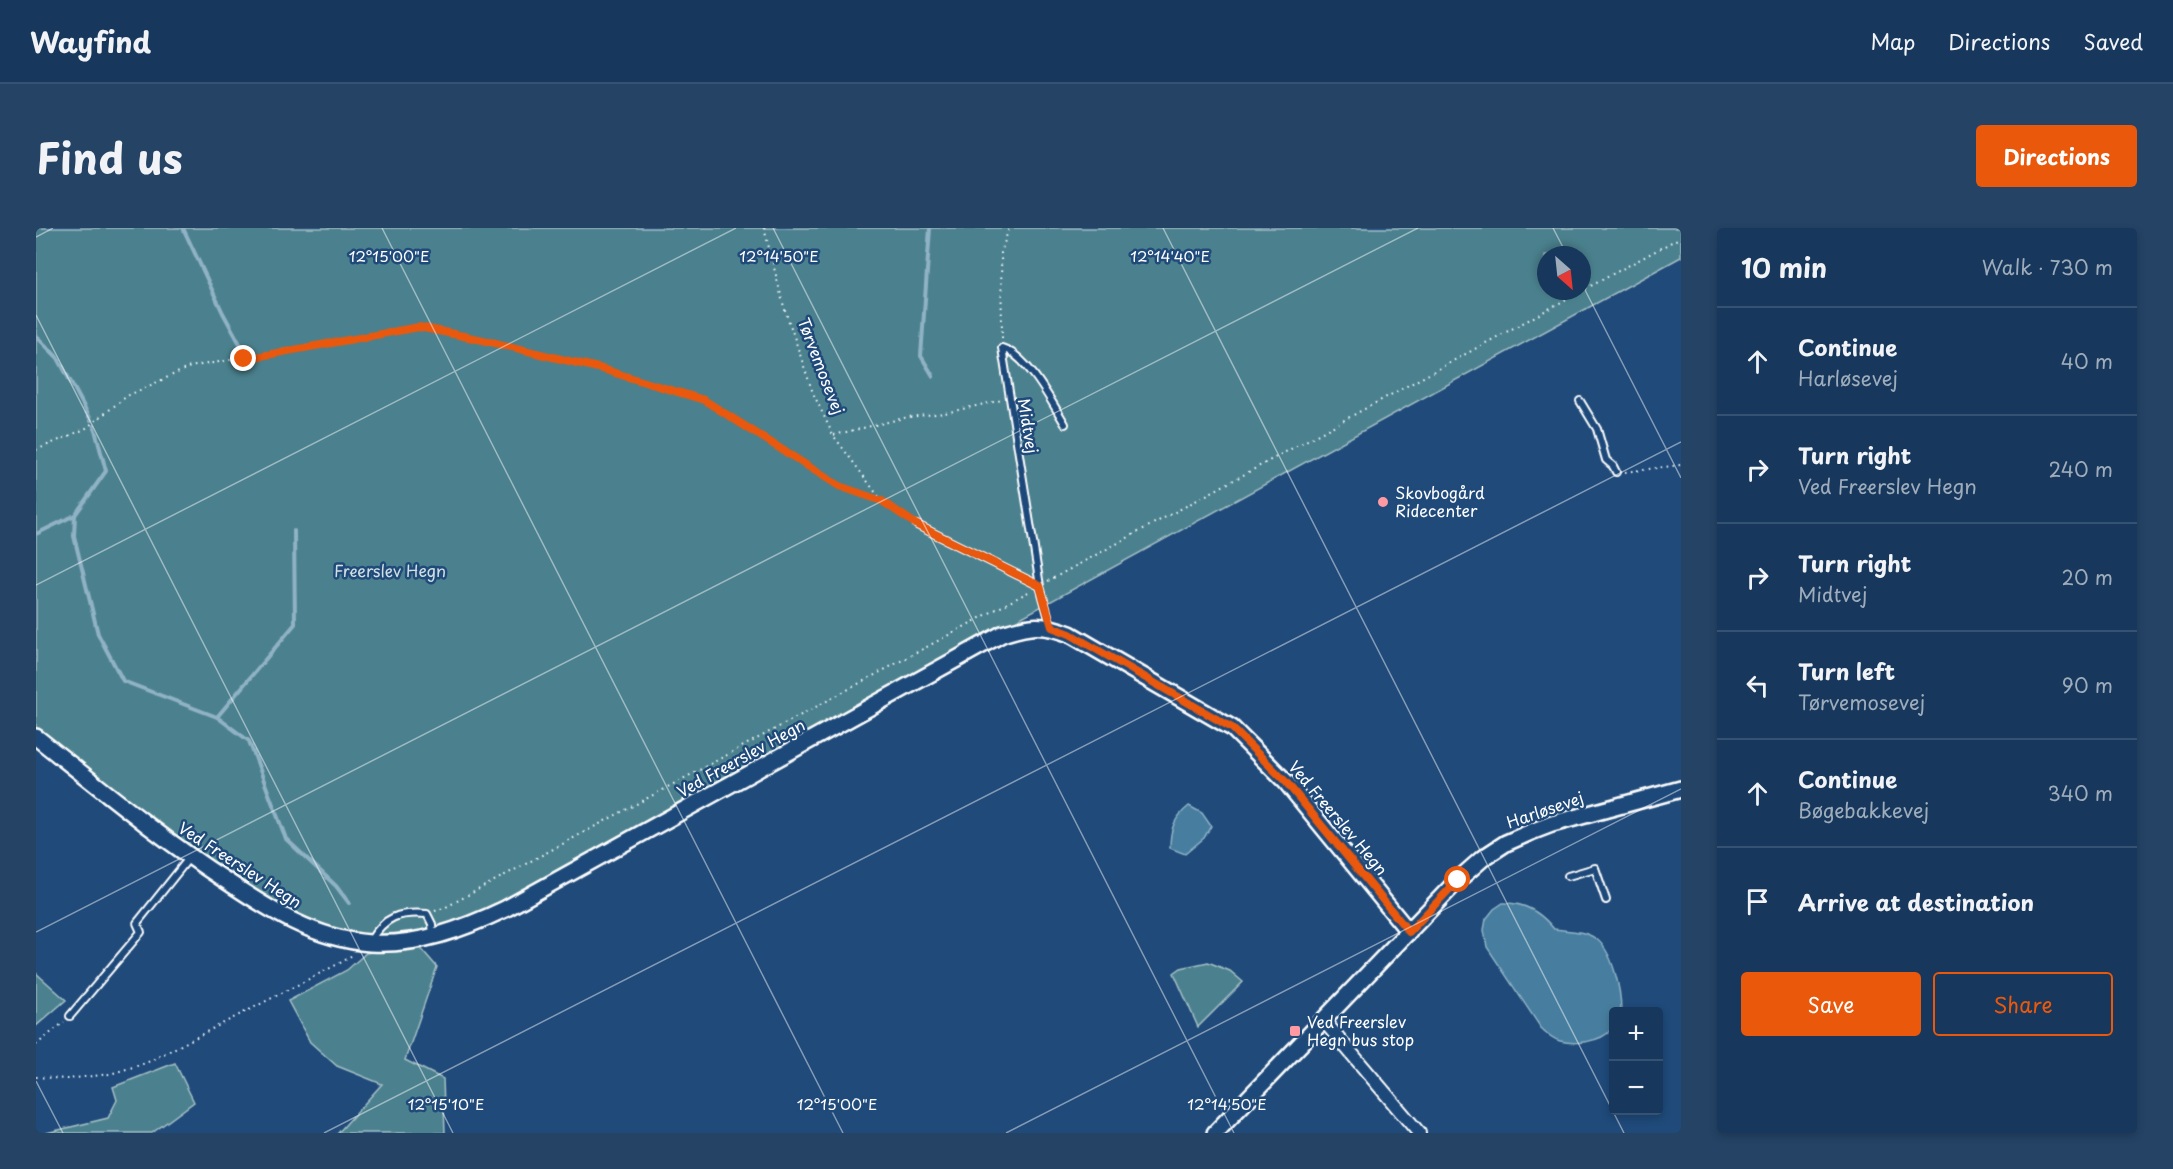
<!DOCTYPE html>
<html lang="en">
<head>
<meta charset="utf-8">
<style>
	:root { --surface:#17385c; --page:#244365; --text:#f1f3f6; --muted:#9eacbb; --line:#365272; --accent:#ea580c }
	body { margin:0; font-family:"Playpen Sans",sans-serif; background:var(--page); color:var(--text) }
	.controls { position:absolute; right:18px; bottom:18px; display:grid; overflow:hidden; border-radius:6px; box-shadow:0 3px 9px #0003 }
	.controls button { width:54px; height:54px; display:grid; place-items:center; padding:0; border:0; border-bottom:2px solid var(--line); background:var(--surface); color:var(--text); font:30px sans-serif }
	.compass { position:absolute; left:1501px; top:18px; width:54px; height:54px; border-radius:50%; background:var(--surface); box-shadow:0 3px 9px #0003; rotate:153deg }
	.stop { position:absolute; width:18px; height:18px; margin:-14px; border:4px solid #ea580c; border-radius:50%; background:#fff }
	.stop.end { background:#ea580c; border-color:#fff; box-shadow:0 2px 6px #0008 }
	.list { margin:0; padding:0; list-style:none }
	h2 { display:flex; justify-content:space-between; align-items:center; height:78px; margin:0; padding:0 24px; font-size:26px }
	h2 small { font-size:20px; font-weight:400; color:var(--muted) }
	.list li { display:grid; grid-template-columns:39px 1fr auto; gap:18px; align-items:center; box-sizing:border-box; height:108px; padding:0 24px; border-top:2px solid var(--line) }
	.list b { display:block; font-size:22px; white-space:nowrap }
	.list p { margin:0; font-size:20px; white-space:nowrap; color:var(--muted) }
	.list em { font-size:20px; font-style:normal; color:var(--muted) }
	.actions { display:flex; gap:12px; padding:18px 24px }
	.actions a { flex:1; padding:14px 0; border:2px solid var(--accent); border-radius:6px; text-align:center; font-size:21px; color:var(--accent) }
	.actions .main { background:var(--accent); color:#fff }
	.icon { flex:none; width:33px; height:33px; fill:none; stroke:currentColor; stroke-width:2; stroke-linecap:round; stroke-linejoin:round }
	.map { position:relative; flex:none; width:1645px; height:905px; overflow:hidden; border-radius:6px }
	header { display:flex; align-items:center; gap:36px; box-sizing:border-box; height:84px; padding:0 30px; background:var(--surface); border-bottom:2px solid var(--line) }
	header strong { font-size:28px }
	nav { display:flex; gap:33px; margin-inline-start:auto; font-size:21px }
	.intro { display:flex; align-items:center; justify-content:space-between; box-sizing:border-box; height:144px; padding:0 36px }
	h1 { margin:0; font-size:42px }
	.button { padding:15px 27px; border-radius:6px; background:var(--accent); color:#fff; font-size:21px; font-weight:700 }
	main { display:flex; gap:36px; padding:0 36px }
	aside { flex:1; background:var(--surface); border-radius:6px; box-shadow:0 3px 9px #0003 }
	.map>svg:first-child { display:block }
</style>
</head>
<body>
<header>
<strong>Wayfind</strong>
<nav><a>Map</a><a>Directions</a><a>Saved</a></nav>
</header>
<div class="intro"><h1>Find us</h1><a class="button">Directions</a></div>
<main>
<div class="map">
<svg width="1645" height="905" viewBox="0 0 1645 905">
	<rect width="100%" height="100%" fill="#1f4a7a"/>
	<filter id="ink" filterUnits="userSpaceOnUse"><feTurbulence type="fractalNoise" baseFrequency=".0167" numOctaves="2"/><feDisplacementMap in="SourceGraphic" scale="12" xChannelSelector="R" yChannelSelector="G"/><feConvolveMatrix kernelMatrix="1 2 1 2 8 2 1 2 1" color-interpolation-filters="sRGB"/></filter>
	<g filter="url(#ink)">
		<g fill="#4c818e" stroke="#a6c0c6" stroke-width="1.5" fill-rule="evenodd">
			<path d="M 0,0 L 1645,0 L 1645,29 L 448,683 C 414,694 380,708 343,707 C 258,706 177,639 112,590 C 75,561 37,533 0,505 ZM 1510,27 L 1546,27 L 1546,63 L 1510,63 Z"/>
			<polygon points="382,717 401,739 369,832 407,851 409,905 302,905 346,856 301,838 274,814 252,773 311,742 330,725"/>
			<polygon points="1172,734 1194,743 1207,754 1162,799 1138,745 1145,740"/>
			<polygon points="0,745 30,772 0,798"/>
			<polygon points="139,835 158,874 116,905 10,905 72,890 81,872 77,859"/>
		</g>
		<g fill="#467e9f" stroke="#90b2c5" stroke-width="1.5">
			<path d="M 1153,578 L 1166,585 L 1175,598 L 1168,610 L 1149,626 L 1134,620 C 1134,601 1138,590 1153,578 Z"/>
			<path d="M 1467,675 C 1488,674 1505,685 1518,701 C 1531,703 1547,702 1559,710 C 1577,722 1585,763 1585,783 L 1578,784 C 1578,789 1579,798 1575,802 C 1565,814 1538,817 1524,813 C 1516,811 1510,805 1505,800 L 1451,719 L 1448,702 L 1450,691 L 1458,681 Z"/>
		</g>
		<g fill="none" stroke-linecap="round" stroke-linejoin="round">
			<g stroke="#90b2c5" stroke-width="4">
				<polyline points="147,0 187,85 204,116"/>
				<polyline points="894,0 885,128 897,148"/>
				<polyline points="0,108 22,130 55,192"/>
				<polyline points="58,198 70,243 39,287 38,308 62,406 87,453 181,489 213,513 250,611 300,658 313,675"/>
				<polyline points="0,306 39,287"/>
				<polyline points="181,489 259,396 258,303"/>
			</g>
			<defs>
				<g id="service">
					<polyline points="1544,173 1561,201 1570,232 1577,238 1580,244"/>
					<polyline points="881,297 1004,358"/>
					<path d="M 1015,398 L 1004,358 L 966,120 C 992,128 1015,173 1029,196"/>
					<polyline points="1532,648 1559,640 1570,672"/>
					<path d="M 334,713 C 349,688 363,684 391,686 L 396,696 L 397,708"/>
					<polyline points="34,788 105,704 101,695 153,630"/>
				</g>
				<polyline id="minor" points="1288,793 1383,905"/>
				<g id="tertiary">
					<path d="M 0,509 C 62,558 123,609 189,652 C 234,682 278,711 334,715 C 382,718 427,701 469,681 L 966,406 C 994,397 1006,395 1034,406 L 1196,500 L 1250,554 L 1373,704"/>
					<polyline points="1179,905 1422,652 1447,630 1470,615 1495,604 1516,596 1645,561"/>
				</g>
			</defs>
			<use href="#service" stroke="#fff" stroke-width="10"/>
			<use href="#minor" stroke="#fff" stroke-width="16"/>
			<use href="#tertiary" stroke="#fff" stroke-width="20"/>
			<g stroke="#fff" stroke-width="2" stroke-dasharray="1.5 4.5" stroke-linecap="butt">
				<polyline points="728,0 748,79 777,165 797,207 846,273 873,291"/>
				<polyline points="966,110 965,25 973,0"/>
				<polyline points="798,207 872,189 909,185 966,172"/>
				<polyline points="0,222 49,201 91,168 154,139 383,99 447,112 566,141 668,172 803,258 846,273"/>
				<polyline points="1589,244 1645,237"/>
				<polyline points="1012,353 1645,9"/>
				<polyline points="399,683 410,679 994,363"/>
				<polyline points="0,817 28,794"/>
				<polyline points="0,849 31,851 74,846 110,835 308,733 316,727"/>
			</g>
			<use href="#service" stroke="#1f4a7a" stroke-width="6"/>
			<use href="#minor" stroke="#1f4a7a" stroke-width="12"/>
			<use href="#tertiary" stroke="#1f4a7a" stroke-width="15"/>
		</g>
	</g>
	<g fill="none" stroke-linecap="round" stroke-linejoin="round" filter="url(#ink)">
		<polyline stroke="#ea580c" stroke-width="8" points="208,131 383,99 447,112 566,141 668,172 803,258 846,273 881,297 1004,358 1016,399 1034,406 1196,500 1250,554 1373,704 1422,652"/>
	</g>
	<path fill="none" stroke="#fff" stroke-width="1.5" stroke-opacity="0.45" d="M 346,0 L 807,905M 737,0 L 1198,905M 1127,0 L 1588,905M 1517,0 L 1531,27M 0,9 L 17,0M 1546,56 L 1645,250M 0,87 L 417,905M 0,357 L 700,0M 0,704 L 1382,0M 0,853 L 27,905M 288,905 L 1645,214M 970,905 L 1645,561"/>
	<g fill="#ff9aa2" stroke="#1f4a7a" stroke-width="2">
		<circle cx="1347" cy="274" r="6"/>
		<rect x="1253" y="797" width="12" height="12" rx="3"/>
	</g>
	<g text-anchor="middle" stroke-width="5" stroke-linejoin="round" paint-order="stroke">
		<g font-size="16" fill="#fff" stroke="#1f4a7a">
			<text transform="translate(785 138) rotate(69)" y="6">Tørvemosevej</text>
			<text transform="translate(992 198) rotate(81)" y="6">Midtvej</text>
			<text transform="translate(705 530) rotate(-29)" y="6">Ved Freerslev Hegn</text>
			<text transform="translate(1509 582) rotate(-19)" y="6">Harløsevej</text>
			<text transform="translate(1302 590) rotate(50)" y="6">Ved Freerslev Hegn</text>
			<text transform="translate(204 637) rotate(33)" y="6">Ved Freerslev Hegn</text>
		</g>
		<g font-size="16" fill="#fff" stroke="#1f4a7a" text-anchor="start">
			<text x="1359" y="271">Skovbogård<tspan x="1359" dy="18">Ridecenter</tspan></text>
			<text x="1271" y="800">Ved Freerslev<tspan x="1271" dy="18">Hegn bus stop</tspan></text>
		</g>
		<g font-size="16" fill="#d2e0e3" stroke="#1f4a7a">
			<text x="354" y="349">Freerslev Hegn</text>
		</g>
	</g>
	<g font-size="15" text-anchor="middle" fill="#fff" stroke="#1f4a7a" stroke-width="5" stroke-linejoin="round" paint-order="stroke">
		<text x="353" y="34">12°15'00"E</text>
		<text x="743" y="34">12°14'50"E</text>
		<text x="1134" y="34">12°14'40"E</text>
		<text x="410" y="882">12°15'10"E</text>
		<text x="801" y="882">12°15'00"E</text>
		<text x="1191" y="882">12°14'50"E</text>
	</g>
</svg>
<div class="controls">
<button>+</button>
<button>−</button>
</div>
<svg class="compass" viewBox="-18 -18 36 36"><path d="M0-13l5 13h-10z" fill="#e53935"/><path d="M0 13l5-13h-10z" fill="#9eacbb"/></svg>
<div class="stop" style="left:1422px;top:652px"></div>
<div class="stop end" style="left:208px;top:131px"></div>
</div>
<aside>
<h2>10 min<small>Walk · 730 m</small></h2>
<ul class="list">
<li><svg class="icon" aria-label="ahead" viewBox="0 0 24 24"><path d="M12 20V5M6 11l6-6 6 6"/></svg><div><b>Continue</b><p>Harløsevej</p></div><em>40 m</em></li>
<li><svg class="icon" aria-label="right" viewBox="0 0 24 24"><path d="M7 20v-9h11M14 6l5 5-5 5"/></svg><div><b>Turn right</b><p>Ved Freerslev Hegn</p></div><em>240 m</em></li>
<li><svg class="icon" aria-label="right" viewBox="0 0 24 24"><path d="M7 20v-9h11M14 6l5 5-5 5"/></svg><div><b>Turn right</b><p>Midtvej</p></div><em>20 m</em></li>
<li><svg class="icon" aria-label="left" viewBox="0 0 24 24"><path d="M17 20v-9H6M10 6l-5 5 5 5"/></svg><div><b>Turn left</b><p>Tørvemosevej</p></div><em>90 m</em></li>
<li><svg class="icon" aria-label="ahead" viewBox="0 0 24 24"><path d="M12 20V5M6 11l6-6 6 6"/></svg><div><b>Continue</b><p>Bøgebakkevej</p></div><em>340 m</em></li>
<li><svg class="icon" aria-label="arrive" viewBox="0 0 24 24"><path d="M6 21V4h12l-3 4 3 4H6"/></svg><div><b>Arrive at destination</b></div></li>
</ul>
<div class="actions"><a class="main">Save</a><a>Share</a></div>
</aside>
</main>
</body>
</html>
